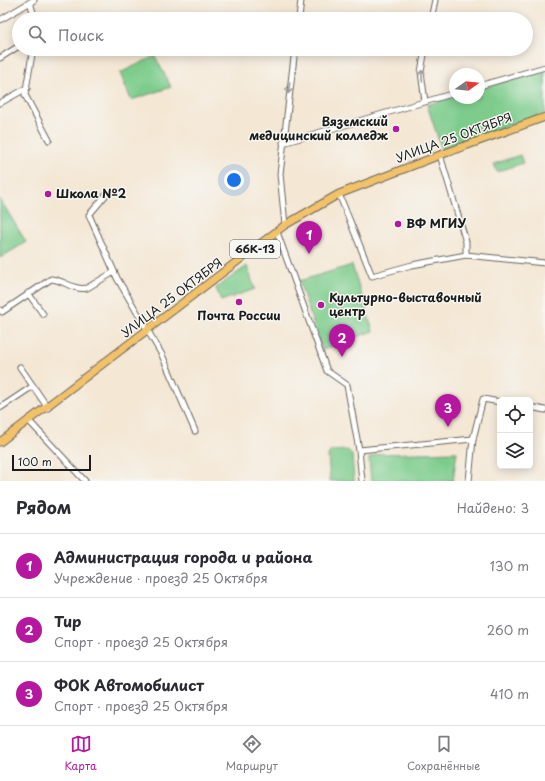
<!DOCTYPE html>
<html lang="ru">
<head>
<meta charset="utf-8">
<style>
	:root { --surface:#fff; --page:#f7f7f7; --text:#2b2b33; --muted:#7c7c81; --line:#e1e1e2; --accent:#b5179e }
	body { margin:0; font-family:"Playpen Sans",sans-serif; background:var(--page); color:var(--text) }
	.controls { position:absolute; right:12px; bottom:12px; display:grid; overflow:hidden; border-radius:6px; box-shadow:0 2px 10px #0003 }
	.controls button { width:36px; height:36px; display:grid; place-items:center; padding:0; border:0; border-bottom:1px solid var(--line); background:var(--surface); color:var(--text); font:20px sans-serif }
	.compass { position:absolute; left:449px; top:68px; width:36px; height:36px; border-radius:50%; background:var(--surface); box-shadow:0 2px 10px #0003; rotate:75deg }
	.scale { position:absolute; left:12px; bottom:10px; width:79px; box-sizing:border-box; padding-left:4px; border:2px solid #1c1c1c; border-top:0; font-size:11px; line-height:14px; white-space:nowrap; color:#1c1c1c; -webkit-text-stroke:3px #f6f6f2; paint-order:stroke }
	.you { position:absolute; left:234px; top:180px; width:14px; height:14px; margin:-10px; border:3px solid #fff; border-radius:50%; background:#1a73e8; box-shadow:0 0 0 6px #1a73e833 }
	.badge { display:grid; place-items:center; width:26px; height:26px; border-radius:50%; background:var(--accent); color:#fff; font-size:13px; font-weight:700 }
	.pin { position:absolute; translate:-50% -33px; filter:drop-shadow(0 1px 2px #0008) }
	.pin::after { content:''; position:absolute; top:21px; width:14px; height:12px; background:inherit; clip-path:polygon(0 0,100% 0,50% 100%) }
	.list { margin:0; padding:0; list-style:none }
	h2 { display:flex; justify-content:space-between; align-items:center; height:52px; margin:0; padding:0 16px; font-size:17px }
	h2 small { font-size:13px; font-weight:400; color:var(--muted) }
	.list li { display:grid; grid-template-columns:26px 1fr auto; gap:12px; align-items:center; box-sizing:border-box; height:64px; padding:0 16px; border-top:1px solid var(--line) }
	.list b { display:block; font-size:15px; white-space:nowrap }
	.list p { margin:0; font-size:13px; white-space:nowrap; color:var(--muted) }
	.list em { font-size:13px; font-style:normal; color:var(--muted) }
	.icon { flex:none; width:22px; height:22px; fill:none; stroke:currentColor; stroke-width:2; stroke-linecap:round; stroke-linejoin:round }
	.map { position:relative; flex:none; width:545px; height:481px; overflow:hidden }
	.search { position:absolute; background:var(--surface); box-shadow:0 2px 10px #0003; left:12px; right:12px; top:12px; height:44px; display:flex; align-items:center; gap:10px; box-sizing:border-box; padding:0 14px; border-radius:22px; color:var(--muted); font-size:15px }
	.sheet { height:244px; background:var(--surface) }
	nav { display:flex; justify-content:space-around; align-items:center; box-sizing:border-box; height:56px; border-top:1px solid var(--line); background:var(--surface); font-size:11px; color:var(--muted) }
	nav a { display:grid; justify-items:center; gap:2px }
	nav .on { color:var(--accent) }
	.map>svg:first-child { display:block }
</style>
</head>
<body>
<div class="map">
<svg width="545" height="481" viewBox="0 0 545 481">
	<rect width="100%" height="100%" fill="#f6f6f2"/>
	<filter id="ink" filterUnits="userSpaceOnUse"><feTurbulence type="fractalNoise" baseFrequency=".025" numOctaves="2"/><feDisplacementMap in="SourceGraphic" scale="8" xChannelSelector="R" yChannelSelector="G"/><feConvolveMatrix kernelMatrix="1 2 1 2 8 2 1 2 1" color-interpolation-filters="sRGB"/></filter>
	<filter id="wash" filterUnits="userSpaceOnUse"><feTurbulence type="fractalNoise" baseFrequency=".012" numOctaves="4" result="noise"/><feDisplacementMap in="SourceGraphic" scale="16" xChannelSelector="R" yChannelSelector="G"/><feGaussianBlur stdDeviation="0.9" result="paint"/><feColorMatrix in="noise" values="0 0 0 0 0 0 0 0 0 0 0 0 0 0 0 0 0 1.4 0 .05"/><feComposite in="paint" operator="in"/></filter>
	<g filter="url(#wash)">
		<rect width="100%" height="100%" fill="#f4e7d4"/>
		<g fill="#7dcc8c" stroke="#4c7454">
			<polygon points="155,56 171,87 131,100 120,73"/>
			<polygon points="545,70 545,113 442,150 427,105 455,96 455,98 479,98 479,89"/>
			<polygon points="520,155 523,163 497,172 494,164"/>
			<polygon points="0,199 26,242 0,258"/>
			<polygon points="352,265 373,331 322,350 299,281"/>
			<polygon points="247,266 255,289 221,301 216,288"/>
			<polygon points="348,450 352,455 354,481 330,481 328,455 331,451"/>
			<polygon points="457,452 453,481 371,481 369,458 379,454"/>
		</g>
	</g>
	<g filter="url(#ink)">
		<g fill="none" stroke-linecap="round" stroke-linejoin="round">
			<defs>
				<g id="minor">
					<polyline points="30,2 35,19"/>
					<polyline points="299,19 301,0"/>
					<polyline points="431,19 435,0"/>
					<polyline points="0,20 34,0"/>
					<polyline points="33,49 25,95 49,140"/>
					<polyline points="0,58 19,46"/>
					<polyline points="479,86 545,67"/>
					<polyline points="425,102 421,72 425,49"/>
					<polyline points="0,103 27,88"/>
					<polyline points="283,143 455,93"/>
					<polyline points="440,155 466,242 466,255"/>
					<polyline points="339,194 372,276 412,265 466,255 545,263"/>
					<polyline points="105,196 89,215 117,278 162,355 195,431"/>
					<polyline points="285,225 280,174 295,49"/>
					<polyline points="277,232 327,371 347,385 359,450 473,439"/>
					<polyline points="28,293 43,314"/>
					<path d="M 0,310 L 2,312 L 51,279 C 64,280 74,291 87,288 L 114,272"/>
					<polyline points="20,367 48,408"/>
					<polyline points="530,407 545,410"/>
					<polyline points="0,408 33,386"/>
					<polyline points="29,421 85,481"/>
					<polyline points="359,450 362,481"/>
					<polyline points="469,481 473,439 483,399 500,402"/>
				</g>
				<polyline id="major" points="0,442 285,225 339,194 440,155 545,117"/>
			</defs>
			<use href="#minor" stroke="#68635c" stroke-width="7"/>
			<use href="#major" stroke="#68635c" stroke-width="9"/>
			<use href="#minor" stroke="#fff" stroke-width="5"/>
			<use href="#major" stroke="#f2c26a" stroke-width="7"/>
		</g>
		<defs><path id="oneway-shaft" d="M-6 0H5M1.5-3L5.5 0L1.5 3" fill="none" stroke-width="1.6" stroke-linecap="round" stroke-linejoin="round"/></defs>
		<g stroke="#999">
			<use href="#oneway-shaft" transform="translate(422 76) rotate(-93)"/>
			<use href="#oneway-shaft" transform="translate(289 88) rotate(98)"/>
		</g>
	</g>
	<g fill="#b5179e" stroke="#f6f6f2" stroke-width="1.5">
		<circle cx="396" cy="129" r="4"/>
		<circle cx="48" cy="194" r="4"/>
		<circle cx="398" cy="224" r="4"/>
		<circle cx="239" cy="302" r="4"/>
		<circle cx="321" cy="305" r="4"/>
	</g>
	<g text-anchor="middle" stroke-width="3" stroke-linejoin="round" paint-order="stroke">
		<rect fill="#f6f6f2" stroke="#5d5d5c" stroke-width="1" x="230" y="240" width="50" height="18" rx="3"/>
		<g font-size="11" font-weight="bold" fill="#1c1c1c">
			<text x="255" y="253">66К-13</text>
		</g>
		<g font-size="12" font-weight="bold" fill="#1c1c1c" stroke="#f6f6f2" text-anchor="start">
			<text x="388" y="126" text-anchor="end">Вяземский<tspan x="388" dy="14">медицинский колледж</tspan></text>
			<text x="56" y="198">Школа №2</text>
			<text x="406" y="228">ВФ МГИУ</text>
			<text x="329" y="302">Культурно-выставочный<tspan x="329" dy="14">центр</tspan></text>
			<text x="239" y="320" text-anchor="middle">Почта России</text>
		</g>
		<g font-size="12" fill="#1c1c1c" stroke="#f6f6f2">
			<text transform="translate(454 138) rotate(-20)" y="4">УЛИЦА 25 ОКТЯБРЯ</text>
			<text transform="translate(172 298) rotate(-37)" y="4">УЛИЦА 25 ОКТЯБРЯ</text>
		</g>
	</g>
</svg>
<div class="controls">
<button><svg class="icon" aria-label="locate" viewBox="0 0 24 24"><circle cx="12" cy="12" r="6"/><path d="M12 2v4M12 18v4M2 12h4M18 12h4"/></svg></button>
<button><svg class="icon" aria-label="layers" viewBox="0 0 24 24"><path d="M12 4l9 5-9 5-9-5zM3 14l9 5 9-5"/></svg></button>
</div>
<svg class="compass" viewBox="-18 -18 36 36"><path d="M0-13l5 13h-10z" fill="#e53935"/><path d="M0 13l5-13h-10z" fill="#7c7c81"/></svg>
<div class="scale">100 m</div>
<div class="you"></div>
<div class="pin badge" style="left:309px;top:254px">1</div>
<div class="pin badge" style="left:342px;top:357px">2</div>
<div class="pin badge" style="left:448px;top:427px">3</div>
<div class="search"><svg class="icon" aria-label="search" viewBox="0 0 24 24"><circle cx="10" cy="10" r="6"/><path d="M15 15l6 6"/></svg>Поиск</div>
</div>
<section class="sheet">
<h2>Рядом<small>Найдено: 3</small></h2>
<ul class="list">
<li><span class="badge">1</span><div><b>Администрация города и района</b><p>Учреждение · проезд 25 Октября</p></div><em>130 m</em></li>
<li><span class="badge">2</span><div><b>Тир</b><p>Спорт · проезд 25 Октября</p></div><em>260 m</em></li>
<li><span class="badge">3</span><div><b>ФОК Автомобилист</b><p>Спорт · проезд 25 Октября</p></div><em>410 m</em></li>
</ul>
</section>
<nav>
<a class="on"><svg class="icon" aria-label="map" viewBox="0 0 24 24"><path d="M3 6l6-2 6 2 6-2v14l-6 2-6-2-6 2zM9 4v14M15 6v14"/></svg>Карта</a>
<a><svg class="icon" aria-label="directions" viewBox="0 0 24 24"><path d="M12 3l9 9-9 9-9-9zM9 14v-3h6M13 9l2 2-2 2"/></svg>Маршрут</a>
<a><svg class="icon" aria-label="saved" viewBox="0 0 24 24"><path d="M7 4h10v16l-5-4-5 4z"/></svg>Сохранённые</a>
</nav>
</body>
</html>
